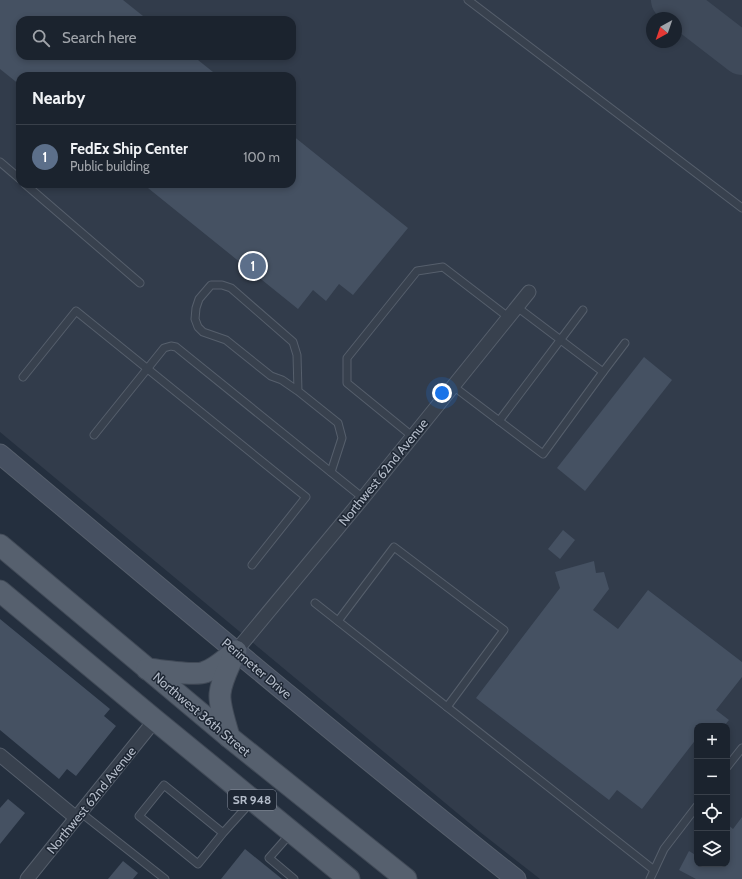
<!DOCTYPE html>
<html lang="en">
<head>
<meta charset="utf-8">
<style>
	:root { --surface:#1b232e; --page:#282f3a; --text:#f1f3f6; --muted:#a0a4aa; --line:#39404a; --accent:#b45309 }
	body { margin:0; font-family:Cabin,sans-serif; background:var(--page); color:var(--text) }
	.controls { position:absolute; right:12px; bottom:12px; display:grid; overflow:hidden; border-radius:8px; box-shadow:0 2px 6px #0003 }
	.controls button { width:36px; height:36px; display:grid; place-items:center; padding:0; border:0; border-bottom:1px solid var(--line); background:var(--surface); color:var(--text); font:20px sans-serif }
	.compass { position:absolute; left:646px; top:12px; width:36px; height:36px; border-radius:50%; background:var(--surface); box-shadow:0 2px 6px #0003; rotate:220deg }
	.you { position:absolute; left:442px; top:393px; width:14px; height:14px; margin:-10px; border:3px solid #fff; border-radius:50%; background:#1a73e8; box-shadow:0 0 0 6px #1a73e833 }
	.badge { display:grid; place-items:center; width:26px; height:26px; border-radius:50%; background:var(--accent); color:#fff; font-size:13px; font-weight:700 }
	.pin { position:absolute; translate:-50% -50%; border:2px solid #fff; box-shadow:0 1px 4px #0006 }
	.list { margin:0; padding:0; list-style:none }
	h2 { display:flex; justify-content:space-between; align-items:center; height:52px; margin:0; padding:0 16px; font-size:17px }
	h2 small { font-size:13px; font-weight:400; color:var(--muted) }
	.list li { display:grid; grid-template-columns:26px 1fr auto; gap:12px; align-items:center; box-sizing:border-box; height:64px; padding:0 16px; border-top:1px solid var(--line) }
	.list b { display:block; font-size:15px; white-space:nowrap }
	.list p { margin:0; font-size:13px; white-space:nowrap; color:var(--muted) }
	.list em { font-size:13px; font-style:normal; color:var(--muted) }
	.icon { flex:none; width:22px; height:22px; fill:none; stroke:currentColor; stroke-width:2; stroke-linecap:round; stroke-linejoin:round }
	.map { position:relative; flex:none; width:742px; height:879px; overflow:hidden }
	.search { position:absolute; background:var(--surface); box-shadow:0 2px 6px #0003; left:16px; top:16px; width:280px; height:44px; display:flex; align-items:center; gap:10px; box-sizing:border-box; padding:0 14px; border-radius:12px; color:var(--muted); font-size:15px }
	.panel { position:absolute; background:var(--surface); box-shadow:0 2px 6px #0003; left:16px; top:72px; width:280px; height:116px; border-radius:12px }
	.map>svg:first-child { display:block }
</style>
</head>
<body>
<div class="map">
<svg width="742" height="879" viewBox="0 0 742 879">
	<rect width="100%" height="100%" fill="#242f3e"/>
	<path fill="#323c4b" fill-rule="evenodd" d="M 0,0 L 742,0 L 742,879 L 540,879 L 480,832 L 0,432 ZM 652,18 L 676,18 L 676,42 L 652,42 ZM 20,20 L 292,20 L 292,56 L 20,56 ZM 20,76 L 292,76 L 292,184 L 20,184 ZM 697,726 L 727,726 L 727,864 L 697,864 Z"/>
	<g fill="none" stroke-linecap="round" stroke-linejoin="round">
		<polyline stroke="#3f4a5a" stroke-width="42" points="672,0 742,54"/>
	</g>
	<g fill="#455162">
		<polygon points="0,0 123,0 148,20 20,20 20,56 193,56 218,76 20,76 20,85 0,69"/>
		<polygon points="292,135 408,228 353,295 339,284 326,301 313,290 298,309 143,184 292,184"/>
		<polygon points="644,357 672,380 585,491 557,468"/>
		<polygon points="563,530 575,540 560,559 548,549"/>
		<polygon points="594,561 596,573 604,572 609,589 593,610 618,629 648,590 742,662 742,677 716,710 729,720 724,726 697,726 697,738 642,809 617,790 609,800 476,698 560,588 555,572"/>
		<polygon points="0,619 110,709 104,716 116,726 76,776 67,769 59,779 0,730"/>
		<polygon points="8,799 25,813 0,844 0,808"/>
		<polygon points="742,817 742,879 696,879 679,870 689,851 697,856 697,864 727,864 727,824 733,829"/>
		<polygon points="245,849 282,879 221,879"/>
		<polygon points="123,861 138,873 133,879 108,879"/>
	</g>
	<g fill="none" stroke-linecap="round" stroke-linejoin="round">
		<defs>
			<g id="lane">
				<polyline points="468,0 742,208"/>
				<polyline points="0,162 20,179"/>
				<polyline points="25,184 140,283"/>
				<polyline points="603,372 625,343"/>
				<polyline points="23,377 76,311 306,497 252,565"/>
				<polyline points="453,386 543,454 603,372 517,307"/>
				<polyline points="298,391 297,355 293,342 231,288 222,285 211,285 199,299 196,308 195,319 198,327 203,332 226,340 271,376 282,380 298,391 338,423 342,438 331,472"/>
				<polyline points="499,421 583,310"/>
				<polyline points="94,435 164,348 171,346 176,347 363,498"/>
				<polyline points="412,436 347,383 347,358 417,271 443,267 508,317"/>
				<polyline points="315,603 654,870"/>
				<polyline points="338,621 394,547 504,630 447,707"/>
				<polyline points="727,767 742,748"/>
				<polyline points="80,812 165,879"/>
				<polyline points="223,833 164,785 139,816 198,864 223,833 251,802"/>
				<polyline points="291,833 269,858 294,879"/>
				<polyline points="650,879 664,849 697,806"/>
			</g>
			<g id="street">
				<polyline points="236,651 363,498 529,292"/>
				<polyline points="0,755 75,817"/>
				<polyline points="27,879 155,720"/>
			</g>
			<path id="secondary" d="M 0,454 C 171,597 341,741 516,879"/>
			<g id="primary">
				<polyline points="0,545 229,737 406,879"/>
				<polyline points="0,591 155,720 349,879"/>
				<path d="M 147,669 C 159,670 196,676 205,672 C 217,668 226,658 236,651"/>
				<path d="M 229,737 C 226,725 219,706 220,694 C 221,680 230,665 235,652"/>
			</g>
		</defs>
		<use href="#lane" stroke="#565f6c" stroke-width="9"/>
		<use href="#street" stroke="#565f6c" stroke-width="15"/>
		<use href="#secondary" stroke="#565f6c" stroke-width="21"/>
		<use href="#primary" stroke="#414a57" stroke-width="23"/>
		<use href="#lane" stroke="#38414e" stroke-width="7"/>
		<use href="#street" stroke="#38414e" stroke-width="13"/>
		<use href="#secondary" stroke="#465061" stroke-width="19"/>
		<use href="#primary" stroke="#56606e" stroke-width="21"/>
	</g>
	<g text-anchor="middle" stroke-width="3" stroke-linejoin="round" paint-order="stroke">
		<rect fill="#1d2633" stroke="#878f9c" stroke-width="1" x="228" y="790" width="48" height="20" rx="3"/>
		<g font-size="12" font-weight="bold" fill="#b4bcc9">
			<text x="252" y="804">SR 948</text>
		</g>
		<g font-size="13" fill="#b4bcc9" stroke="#1d2633">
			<text transform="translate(383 472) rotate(-51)" y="5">Northwest 62nd Avenue</text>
			<text transform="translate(257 668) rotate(40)" y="5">Perimeter Drive</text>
			<text transform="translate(202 714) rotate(40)" y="5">Northwest 36th Street</text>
			<text transform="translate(91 800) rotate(-51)" y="5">Northwest 62nd Avenue</text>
		</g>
	</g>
</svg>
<div class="controls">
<button>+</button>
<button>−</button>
<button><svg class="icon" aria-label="locate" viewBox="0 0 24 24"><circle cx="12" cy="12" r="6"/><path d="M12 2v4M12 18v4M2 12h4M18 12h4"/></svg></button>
<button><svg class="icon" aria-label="layers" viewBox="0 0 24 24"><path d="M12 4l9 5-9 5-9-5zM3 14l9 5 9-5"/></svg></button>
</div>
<svg class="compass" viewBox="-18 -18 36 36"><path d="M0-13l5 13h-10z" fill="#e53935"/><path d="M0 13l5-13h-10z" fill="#a0a4aa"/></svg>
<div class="you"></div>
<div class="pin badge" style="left:253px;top:266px;background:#5c6f8a">1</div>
<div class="search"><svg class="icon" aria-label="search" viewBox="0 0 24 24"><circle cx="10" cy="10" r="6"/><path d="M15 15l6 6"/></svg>Search here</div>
<section class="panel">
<h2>Nearby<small></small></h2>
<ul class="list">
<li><span class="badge" style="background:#5c6f8a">1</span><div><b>FedEx Ship Center</b><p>Public building</p></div><em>100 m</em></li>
</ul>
</section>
</div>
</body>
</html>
